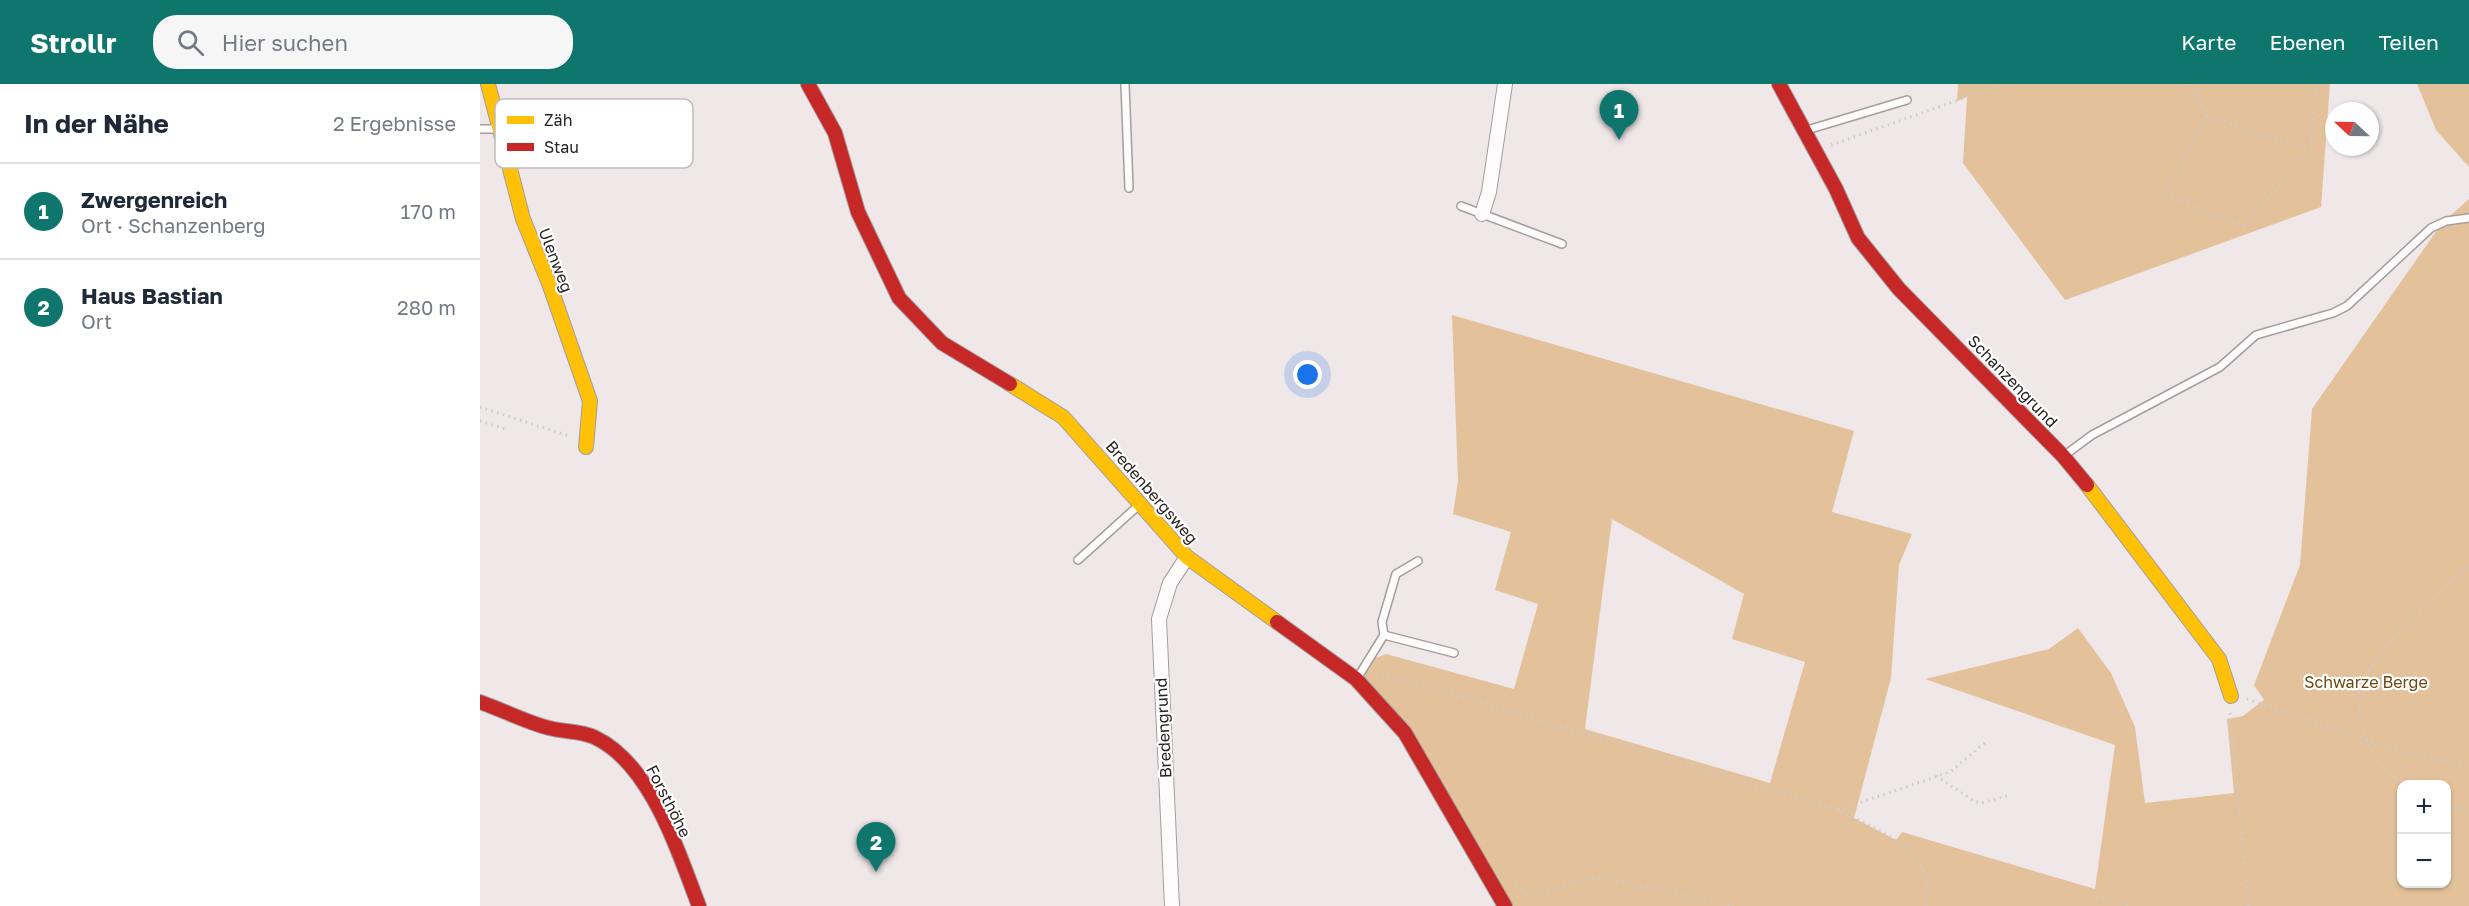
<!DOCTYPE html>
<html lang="de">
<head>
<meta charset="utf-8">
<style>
	:root { --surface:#fff; --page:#f6f6f7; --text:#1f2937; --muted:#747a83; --line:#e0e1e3; --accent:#0f766e }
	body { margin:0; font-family:"Golos Text",sans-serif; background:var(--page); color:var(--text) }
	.controls { position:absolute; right:18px; bottom:18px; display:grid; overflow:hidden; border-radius:12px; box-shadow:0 2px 4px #0004 }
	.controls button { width:54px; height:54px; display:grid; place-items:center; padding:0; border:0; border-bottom:2px solid var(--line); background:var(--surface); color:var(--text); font:30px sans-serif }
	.compass { position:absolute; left:1845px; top:18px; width:54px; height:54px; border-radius:50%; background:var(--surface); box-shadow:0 2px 4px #0004; rotate:292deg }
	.you { position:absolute; left:828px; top:291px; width:21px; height:21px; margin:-15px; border:4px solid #fff; border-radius:50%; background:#1a73e8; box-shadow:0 0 0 9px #1a73e833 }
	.badge { display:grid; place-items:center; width:39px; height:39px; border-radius:50%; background:var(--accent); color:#fff; font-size:20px; font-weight:700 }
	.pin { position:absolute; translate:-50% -50px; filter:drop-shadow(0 2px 3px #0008) }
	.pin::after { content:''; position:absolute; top:32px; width:21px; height:18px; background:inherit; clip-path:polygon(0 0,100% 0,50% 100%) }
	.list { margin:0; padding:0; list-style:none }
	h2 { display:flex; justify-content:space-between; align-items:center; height:78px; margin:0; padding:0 24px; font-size:26px }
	h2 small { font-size:20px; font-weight:400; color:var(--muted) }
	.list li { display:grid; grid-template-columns:39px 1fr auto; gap:18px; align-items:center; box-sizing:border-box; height:96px; padding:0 24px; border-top:2px solid var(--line) }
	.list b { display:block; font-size:22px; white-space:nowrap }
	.list p { margin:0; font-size:20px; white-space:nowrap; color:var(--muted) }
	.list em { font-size:20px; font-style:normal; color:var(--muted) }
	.icon { flex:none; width:33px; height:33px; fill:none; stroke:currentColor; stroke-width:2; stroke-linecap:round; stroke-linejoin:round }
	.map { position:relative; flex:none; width:1989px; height:822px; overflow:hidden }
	header { display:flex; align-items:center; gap:36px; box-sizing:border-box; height:84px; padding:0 30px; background:var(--accent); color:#fff }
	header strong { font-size:28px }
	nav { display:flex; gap:33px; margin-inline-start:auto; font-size:21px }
	.search { width:420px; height:54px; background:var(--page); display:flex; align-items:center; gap:15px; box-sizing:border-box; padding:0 21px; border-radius:24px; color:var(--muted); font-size:22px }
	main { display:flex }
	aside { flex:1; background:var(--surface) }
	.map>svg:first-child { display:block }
</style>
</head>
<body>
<header>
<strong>Strollr</strong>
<div class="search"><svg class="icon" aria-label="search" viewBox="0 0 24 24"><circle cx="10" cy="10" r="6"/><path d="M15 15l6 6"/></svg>Hier suchen</div>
<nav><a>Karte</a><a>Ebenen</a><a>Teilen</a></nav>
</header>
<main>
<aside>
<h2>In der Nähe<small>2 Ergebnisse</small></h2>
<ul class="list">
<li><span class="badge">1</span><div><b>Zwergenreich</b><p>Ort · Schanzenberg</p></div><em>170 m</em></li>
<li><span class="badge">2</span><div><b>Haus Bastian</b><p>Ort</p></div><em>280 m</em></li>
</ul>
</aside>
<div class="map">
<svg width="1989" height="822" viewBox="0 0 1989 822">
	<rect width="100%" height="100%" fill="#f0e7e8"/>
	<g fill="#e3c29b" fill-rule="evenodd">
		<polygon points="1478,0 1850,0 1841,123 1585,216 1483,79 1487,13 1477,17"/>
		<polygon points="1937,0 1989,0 1989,83 1956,46"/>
		<path d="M 1989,115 L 1989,822 L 1018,822 L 925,649 L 876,595 L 888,577 L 906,570 L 1034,605 L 1058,520 L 1015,506 L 1031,448 L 973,430 L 978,397 L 972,231 L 1374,347 L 1352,428 L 1432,450 L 1419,481 L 1411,594 L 1374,734 L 1416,756 L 1422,748 L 1615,805 L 1635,661 L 1445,595 L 1569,565 L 1598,544 L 1631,589 L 1655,643 L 1665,719 L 1754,709 L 1747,635 L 1763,632 L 1784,616 L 1774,601 L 1820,481 L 1832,325 L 1962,139 ZM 1132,435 L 1264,510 L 1252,555 L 1325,578 L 1290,699 L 1105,645 ZM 1922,700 L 1966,700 L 1966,800 L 1922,800 Z"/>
	</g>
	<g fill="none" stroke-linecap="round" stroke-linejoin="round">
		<defs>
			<g id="lane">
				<polyline points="645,0 649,104"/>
				<polyline points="0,45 18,45"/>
				<polyline points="1327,46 1427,16"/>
				<polyline points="981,122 1082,160"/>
				<polyline points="1585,371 1612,351 1740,283 1776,251 1853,229 1867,222 1951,144 1966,137 1989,134"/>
				<polyline points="598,476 659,421"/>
				<polyline points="904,551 974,569"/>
				<polyline points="878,593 904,551 902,538 916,490 938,477"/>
			</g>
			<g id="street">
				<polyline points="1002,130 1009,108 1025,0"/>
				<polyline points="692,822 679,535 690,499 707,473"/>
			</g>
			<g id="slow">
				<polyline points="8,0 43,135 70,202 110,317 106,363"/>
				<polyline points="530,300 583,333 707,473 797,538"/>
				<polyline points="1607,401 1739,575 1751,612"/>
			</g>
			<g id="jam">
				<polyline points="328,0 355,49 378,128 419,214 462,259 530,300"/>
				<polyline points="1299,0 1356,105 1378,154 1419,205 1583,372 1607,401"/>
				<polyline points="797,538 876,595 925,649 1025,822"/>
				<path d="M 0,618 C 23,626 45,638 69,644 C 84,648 101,647 114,653 C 171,679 198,768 219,822"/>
			</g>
		</defs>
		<use href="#lane" stroke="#a49e9e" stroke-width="10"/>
		<use href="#street" stroke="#a49e9e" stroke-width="16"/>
		<use href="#slow" stroke="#a49e9e" stroke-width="16"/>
		<use href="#jam" stroke="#a49e9e" stroke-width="16"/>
		<g stroke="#cdcaca" stroke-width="3" stroke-dasharray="1.5 4.5" stroke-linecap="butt">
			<polyline points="1710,0 1727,32 1831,66 1763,142 1684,110 1727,32"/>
			<polyline points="1351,61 1524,0"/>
			<polyline points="1831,66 1836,0"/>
			<polyline points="0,323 89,352"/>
			<polyline points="0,337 25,345"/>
			<path d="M 896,592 L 906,590 L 1358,726 C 1397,746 1459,766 1446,822"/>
			<polyline points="1767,615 1920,667 1989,683"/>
			<polyline points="1750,629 1769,822"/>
			<polyline points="1456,692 1494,717 1501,719 1530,711"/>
			<path d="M 1926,700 C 1893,686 1873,638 1881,602 C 1888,576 1964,499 1989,484"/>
			<polyline points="1966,719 1989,728"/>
			<polyline points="1358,726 1470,688 1507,657"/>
			<polyline points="1035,802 1051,812 1059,813 1096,797 1123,794 1254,822"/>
			<polyline points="1617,813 1649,822"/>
		</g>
		<use href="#lane" stroke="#fdfbfc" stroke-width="7"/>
		<use href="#street" stroke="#fdfbfc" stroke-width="14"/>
		<use href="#slow" stroke="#ffc107" stroke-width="14"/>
		<use href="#jam" stroke="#c62828" stroke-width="14"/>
	</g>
	<g text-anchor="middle" stroke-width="4.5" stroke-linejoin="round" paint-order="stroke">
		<g font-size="16" fill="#292323" stroke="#fff">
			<text transform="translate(76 176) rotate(69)" y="6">Ulenweg</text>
			<text transform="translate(1533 297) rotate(46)" y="6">Schanzengrund</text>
			<text transform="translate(672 408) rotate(49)" y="6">Bredenbergsweg</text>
			<text transform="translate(683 644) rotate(-93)" y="6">Bredengrund</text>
			<text transform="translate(189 717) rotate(63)" y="6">Forsthöhe</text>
		</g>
		<g font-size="16" fill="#6c4811" stroke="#fff">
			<text x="1886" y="604">Schwarze Berge</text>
		</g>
	</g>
	<rect x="15" y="15" width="198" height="69" rx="9" fill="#fff" stroke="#bfbdbd" stroke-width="1.5"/>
	<rect x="27" y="32" width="27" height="8" fill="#ffc107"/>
	<rect x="27" y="59" width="27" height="8" fill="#c62828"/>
	<g font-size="16" fill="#292323">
		<text x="64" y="42">Zäh</text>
		<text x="64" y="69">Stau</text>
	</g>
</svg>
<div class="controls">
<button>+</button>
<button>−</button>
</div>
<svg class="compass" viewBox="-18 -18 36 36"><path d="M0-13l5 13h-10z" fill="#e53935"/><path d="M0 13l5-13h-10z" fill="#747a83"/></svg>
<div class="you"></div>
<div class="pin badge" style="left:1139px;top:56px">1</div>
<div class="pin badge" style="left:396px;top:788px">2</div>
</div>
</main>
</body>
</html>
